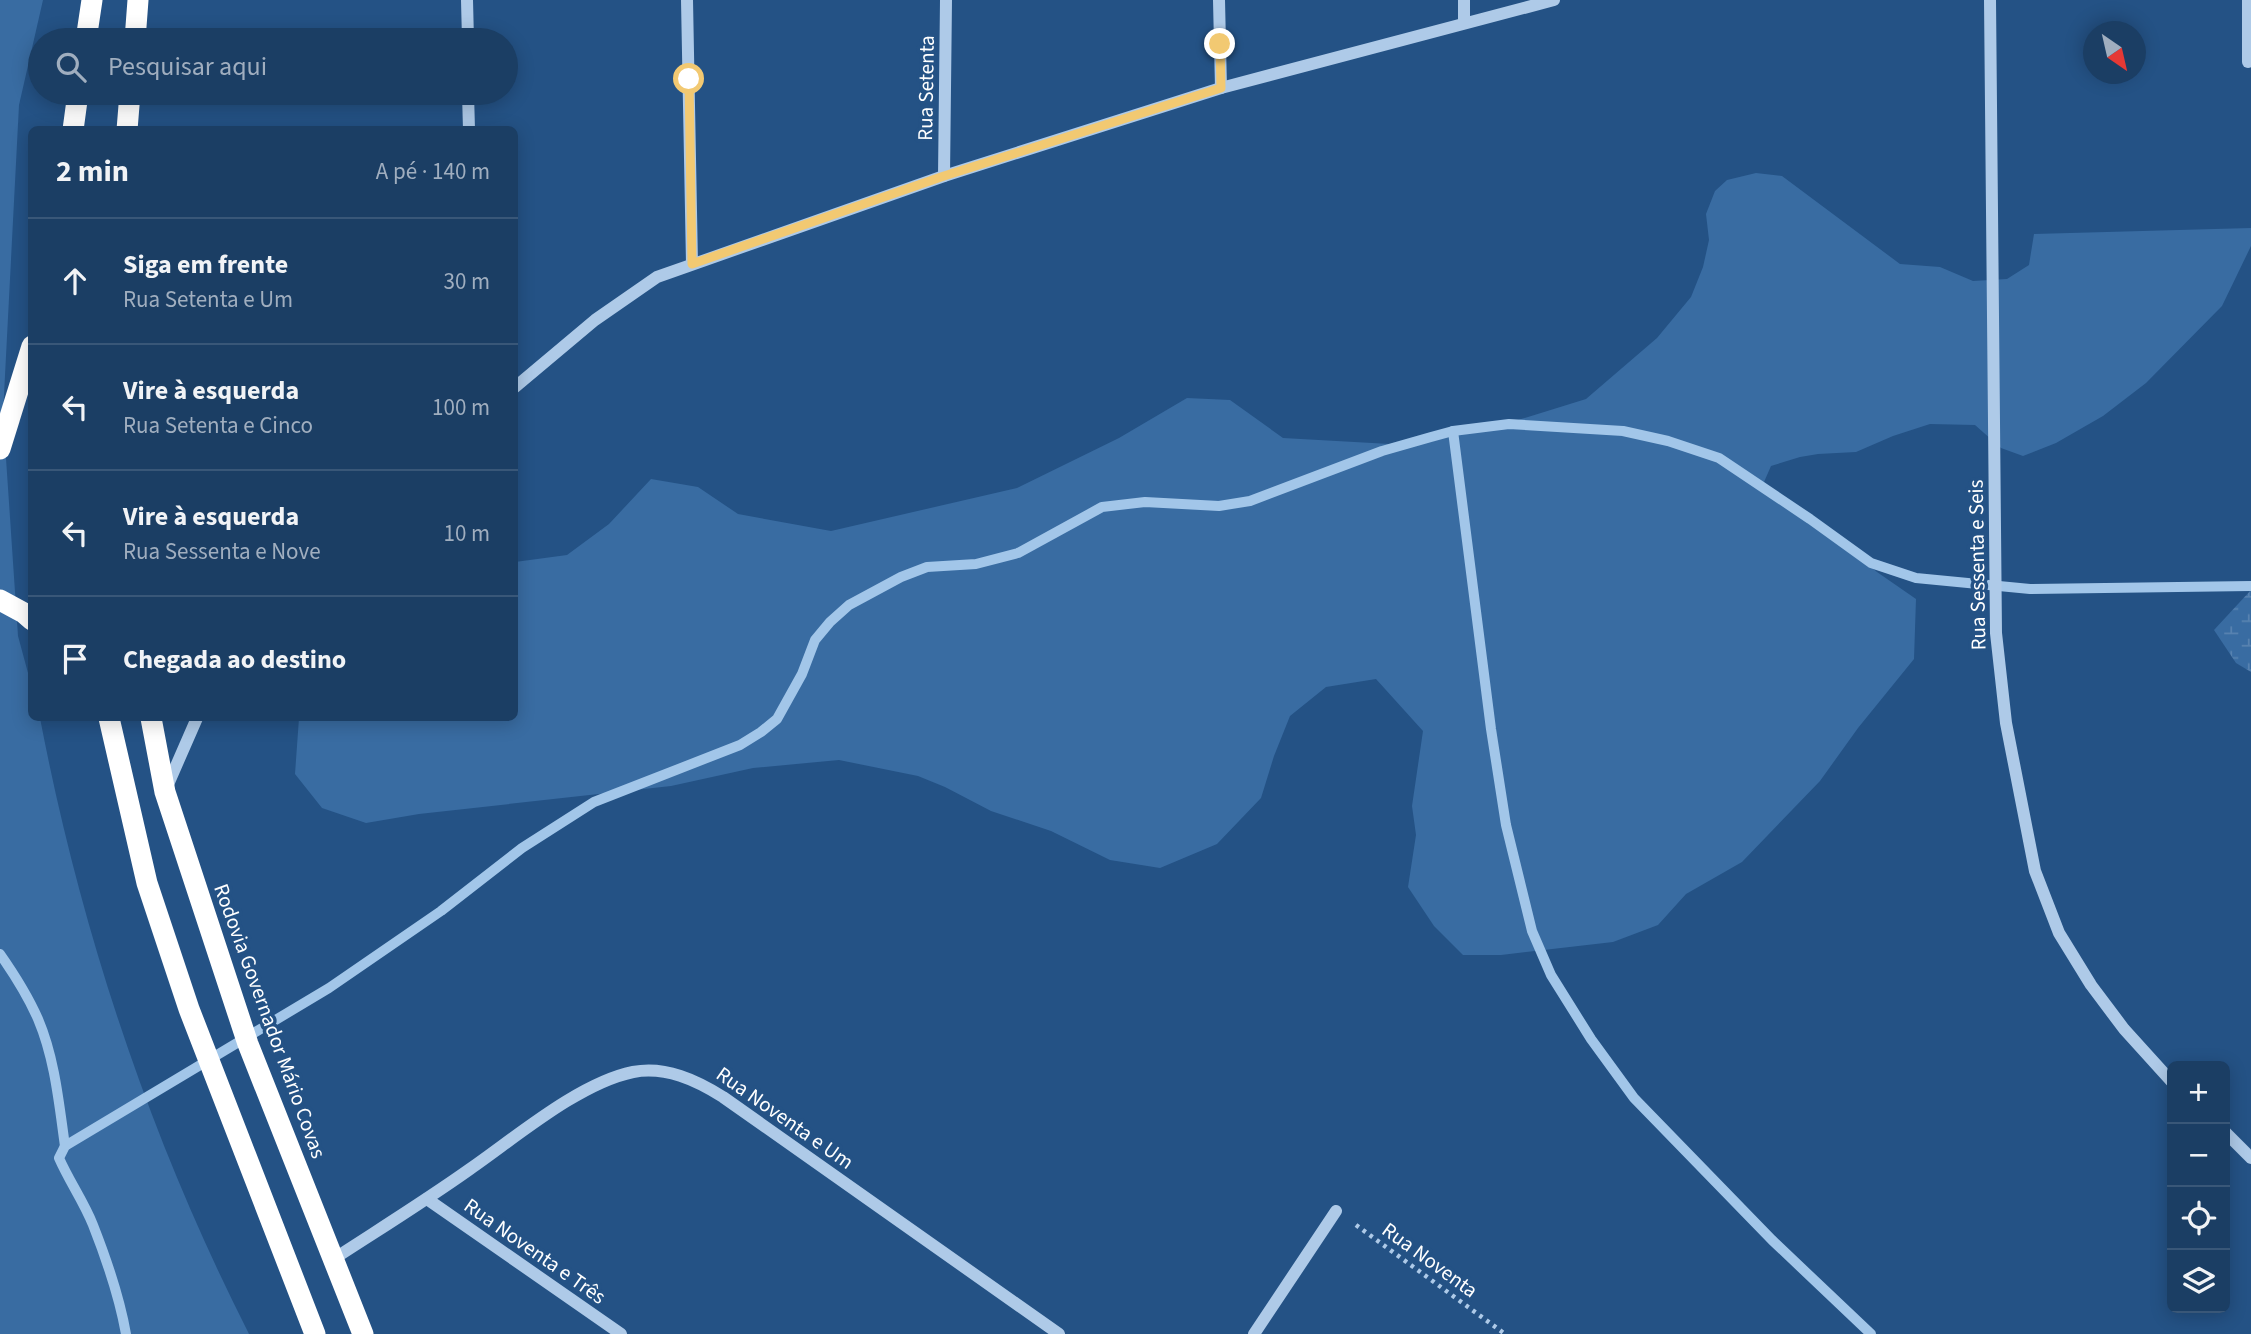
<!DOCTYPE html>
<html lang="pt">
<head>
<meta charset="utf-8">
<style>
	:root { --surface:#1b3e64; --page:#24456a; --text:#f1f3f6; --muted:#a0aebf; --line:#395778 }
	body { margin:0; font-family:"Source Sans 3",sans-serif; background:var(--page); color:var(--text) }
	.controls { position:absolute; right:21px; bottom:21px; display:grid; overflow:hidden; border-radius:10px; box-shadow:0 4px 18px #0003 }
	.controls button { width:63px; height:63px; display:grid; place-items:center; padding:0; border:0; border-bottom:2px solid var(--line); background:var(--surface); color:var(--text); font:35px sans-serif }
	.compass { position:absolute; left:2083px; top:21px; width:63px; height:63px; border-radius:50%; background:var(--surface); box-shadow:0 4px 18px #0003; rotate:146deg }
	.stop { position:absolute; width:21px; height:21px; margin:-16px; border:5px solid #f2c972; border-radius:50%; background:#fff }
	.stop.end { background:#f2c972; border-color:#fff; box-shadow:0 2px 7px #0008 }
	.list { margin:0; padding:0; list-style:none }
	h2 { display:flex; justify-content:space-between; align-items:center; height:91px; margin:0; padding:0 28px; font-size:30px }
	h2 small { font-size:23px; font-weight:400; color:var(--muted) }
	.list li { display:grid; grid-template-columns:46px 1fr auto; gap:21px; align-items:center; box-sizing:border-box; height:126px; padding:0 28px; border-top:2px solid var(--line) }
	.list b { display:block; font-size:26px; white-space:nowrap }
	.list p { margin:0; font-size:23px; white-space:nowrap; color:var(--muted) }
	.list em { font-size:23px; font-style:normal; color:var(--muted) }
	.icon { flex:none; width:38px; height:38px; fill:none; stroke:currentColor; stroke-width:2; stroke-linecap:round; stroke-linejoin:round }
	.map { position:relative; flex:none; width:2251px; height:1334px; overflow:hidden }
	.search { position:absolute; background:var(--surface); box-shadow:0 4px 18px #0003; left:28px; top:28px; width:490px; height:77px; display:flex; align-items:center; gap:18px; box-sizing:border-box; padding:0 24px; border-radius:38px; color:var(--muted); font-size:26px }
	.panel { position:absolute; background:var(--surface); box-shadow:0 4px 18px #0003; left:28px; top:126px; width:490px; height:595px; border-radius:10px }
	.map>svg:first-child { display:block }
</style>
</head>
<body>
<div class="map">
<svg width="2251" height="1334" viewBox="0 0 2251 1334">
	<defs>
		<pattern id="wetland-marsh" width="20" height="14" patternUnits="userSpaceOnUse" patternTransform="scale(1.75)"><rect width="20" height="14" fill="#396ca2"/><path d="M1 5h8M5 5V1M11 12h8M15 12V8" fill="none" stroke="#5782b0"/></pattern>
	</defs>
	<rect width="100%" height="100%" fill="#245285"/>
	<g fill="#396ca2">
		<path d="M 0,0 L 43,0 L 19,105 L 3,414 L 18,636 L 31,684 L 32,718 L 40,718 C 81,932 150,1139 249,1334 L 0,1334 Z"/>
		<polygon points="1756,173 1782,176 1900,264 1940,267 1973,281 2007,279 2029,265 2034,234 2251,228 2251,246 2222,306 2146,383 2103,416 2056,443 2023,456 2001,448 1975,425 1930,424 1893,436 1856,452 1818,454 1800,457 1771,466 1764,482 1776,497 1836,537 1877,572 1916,599 1914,659 1858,728 1820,781 1742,862 1686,894 1658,925 1613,942 1501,955 1463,955 1434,926 1408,887 1416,835 1412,806 1423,731 1376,679 1326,687 1290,716 1274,756 1261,798 1217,844 1160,868 1110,860 1051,831 991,811 945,787 918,776 839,760 753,768 671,786 419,814 366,823 322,808 295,774 299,718 514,718 515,562 567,555 609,524 651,479 698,487 738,514 831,531 1017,488 1119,438 1187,398 1230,400 1283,438 1390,444 1489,429 1586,399 1657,338 1691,297 1703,267 1709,240 1706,214 1715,191 1727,180"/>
	</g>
	<polygon fill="url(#wetland-marsh)" points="2251,590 2251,672 2236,663 2214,630"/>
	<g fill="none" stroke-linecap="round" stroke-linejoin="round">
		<g stroke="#a2c6e9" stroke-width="10">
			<polyline points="1453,431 1491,729 1506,825 1532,931 1551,975 1591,1039 1634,1098 1772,1240 1871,1334"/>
			<path d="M 0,954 C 14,974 28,996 38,1019 C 55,1059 59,1104 65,1146"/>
			<path d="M 126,1334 C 120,1300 106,1258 93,1225 C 84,1202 69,1181 59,1158 L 65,1146 L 329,988 L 441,911 L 522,848 L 594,802 L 740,745 L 761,732 L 777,719 L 802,674 L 815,640 L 830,622 L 849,605 L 901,577 L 927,567 L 976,564 L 1018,553 L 1102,507 L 1145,502 L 1219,506 L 1250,501 L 1382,451 L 1431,437 L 1453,431 L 1509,424 L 1623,431 L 1668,441 L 1719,458 L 1810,519 L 1871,563 L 1916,578 L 2030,589 L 2251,586"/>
		</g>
		<polyline stroke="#aecae8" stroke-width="4.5" stroke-dasharray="3.5 5" stroke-linecap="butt" points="1356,1225 1505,1334"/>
		<g stroke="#aecae8" stroke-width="12">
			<polyline points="467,0 468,40"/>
			<polyline points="687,0 692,264"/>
			<polyline points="1219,0 1221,88"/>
			<polyline points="1990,0 1996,633 2006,723 2035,871 2059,933 2091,985 2124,1029 2172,1082"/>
			<polyline points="2248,0 2248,62"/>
			<polyline points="1464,23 1464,0"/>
			<polyline points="468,93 469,130"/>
			<polyline points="944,176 946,0"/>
			<polyline points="514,388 595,320 657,277 944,176 1221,88 1554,0"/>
			<polyline points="166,789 197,718"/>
			<polyline points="2225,1132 2251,1158"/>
			<polyline points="427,1199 621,1334"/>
			<path d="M 332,1260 C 378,1230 425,1201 470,1169 C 515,1138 579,1083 633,1072 C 666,1066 696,1080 723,1097 L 1059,1334"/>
			<polyline points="1254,1334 1336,1211"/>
		</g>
		<g stroke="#fff" stroke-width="21">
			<polyline points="86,40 92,0"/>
			<polyline points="135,40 138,0"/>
			<polyline points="73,130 78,93"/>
			<polyline points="127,130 130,93"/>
			<polyline points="0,449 32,346"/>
			<polyline points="0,600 24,613 32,620"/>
			<polyline points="109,718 147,883 189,1009 315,1334"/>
			<polyline points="151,718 165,792 248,1044 363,1334"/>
		</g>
	</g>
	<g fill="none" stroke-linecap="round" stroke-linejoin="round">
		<polyline stroke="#f2c972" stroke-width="9" points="689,79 692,264 944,176 1221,88 1220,44"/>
	</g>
	<g text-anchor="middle" stroke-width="7" stroke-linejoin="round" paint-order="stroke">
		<g font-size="21" fill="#fff" stroke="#245285">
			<text transform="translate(926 88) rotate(-89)" y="7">Rua Setenta</text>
			<text transform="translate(1977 565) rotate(-91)" y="7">Rua Sessenta e Seis</text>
			<text transform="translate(270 1021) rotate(70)" y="7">Rodovia Governador Mário Covas</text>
			<text transform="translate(785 1118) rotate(35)" y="7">Rua Noventa e Um</text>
			<text transform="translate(535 1251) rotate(35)" y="7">Rua Noventa e Três</text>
			<text transform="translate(1430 1260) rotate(36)" y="7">Rua Noventa</text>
		</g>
	</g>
</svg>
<div class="controls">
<button>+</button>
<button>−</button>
<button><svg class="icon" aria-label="locate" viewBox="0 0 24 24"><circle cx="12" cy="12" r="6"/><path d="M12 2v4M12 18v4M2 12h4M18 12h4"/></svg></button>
<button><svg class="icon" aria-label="layers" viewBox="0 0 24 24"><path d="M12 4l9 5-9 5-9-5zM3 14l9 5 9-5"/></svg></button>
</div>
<svg class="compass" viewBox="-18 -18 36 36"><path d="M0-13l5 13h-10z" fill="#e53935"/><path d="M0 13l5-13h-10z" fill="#a0aebf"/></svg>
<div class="stop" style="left:689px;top:79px"></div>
<div class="stop end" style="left:1220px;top:44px"></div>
<div class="search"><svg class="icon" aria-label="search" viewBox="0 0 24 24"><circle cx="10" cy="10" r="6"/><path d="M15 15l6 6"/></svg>Pesquisar aqui</div>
<section class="panel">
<h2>2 min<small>A pé · 140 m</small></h2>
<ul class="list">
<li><svg class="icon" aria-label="ahead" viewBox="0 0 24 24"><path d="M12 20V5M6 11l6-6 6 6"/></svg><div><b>Siga em frente</b><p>Rua Setenta e Um</p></div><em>30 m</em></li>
<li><svg class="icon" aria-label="left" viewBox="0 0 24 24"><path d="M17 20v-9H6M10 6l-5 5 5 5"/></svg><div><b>Vire à esquerda</b><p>Rua Setenta e Cinco</p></div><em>100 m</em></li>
<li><svg class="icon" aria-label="left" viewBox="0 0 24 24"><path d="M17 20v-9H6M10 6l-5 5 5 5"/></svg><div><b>Vire à esquerda</b><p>Rua Sessenta e Nove</p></div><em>10 m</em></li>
<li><svg class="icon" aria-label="arrive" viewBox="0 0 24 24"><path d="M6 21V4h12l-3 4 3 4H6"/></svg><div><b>Chegada ao destino</b></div></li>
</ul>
</section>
</div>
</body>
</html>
